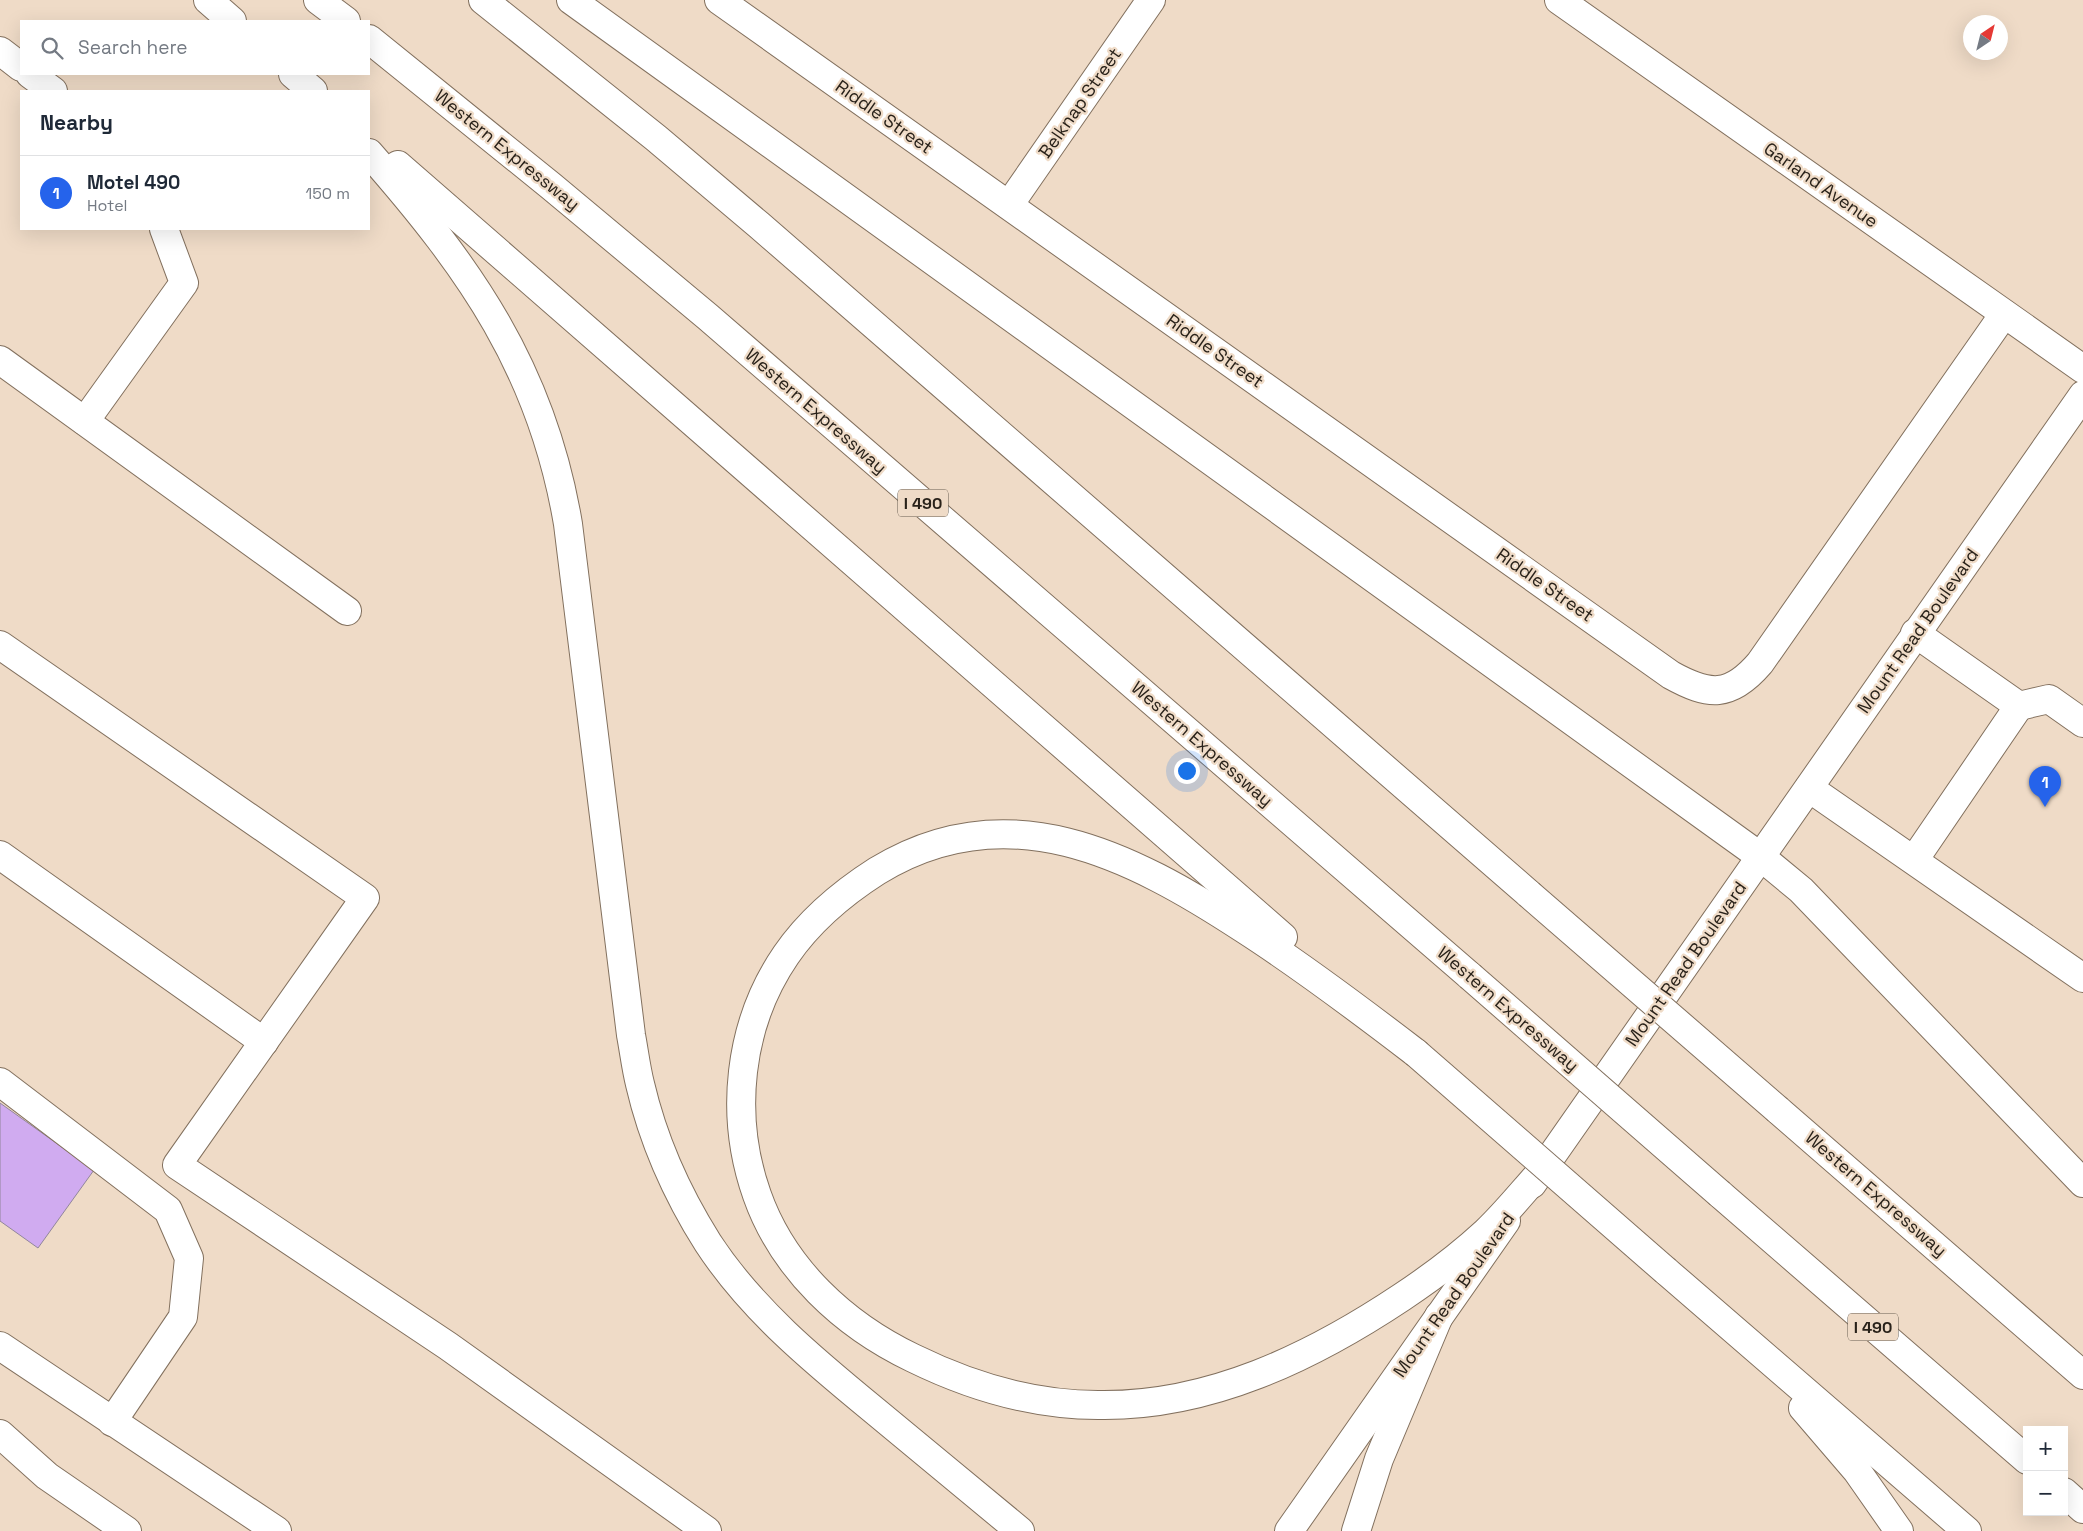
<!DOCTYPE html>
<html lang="en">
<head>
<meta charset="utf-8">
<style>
	:root { --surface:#fff; --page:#f6f6f7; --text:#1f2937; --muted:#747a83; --line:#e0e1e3; --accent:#2563eb }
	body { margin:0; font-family:"Space Grotesk",sans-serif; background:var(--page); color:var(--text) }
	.controls { position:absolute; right:15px; bottom:15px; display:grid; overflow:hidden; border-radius:0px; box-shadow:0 5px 20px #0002 }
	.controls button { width:45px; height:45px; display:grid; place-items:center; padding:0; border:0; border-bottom:1px solid var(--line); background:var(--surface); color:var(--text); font:25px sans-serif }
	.compass { position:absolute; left:1963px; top:15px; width:45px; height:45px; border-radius:50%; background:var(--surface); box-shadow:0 5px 20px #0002; rotate:35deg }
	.you { position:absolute; left:1186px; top:770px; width:18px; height:18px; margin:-12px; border:4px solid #fff; border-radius:50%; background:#1a73e8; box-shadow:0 0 0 8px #1a73e833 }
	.badge { display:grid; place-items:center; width:32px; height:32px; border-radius:50%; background:var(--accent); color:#fff; font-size:16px; font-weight:700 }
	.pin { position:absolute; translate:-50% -41px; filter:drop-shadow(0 1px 2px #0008) }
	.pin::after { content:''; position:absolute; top:26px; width:18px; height:15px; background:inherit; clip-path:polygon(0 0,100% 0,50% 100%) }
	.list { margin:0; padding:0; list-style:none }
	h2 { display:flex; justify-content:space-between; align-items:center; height:65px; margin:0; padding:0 20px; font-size:21px }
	h2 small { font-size:16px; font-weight:400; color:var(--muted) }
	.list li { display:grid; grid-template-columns:32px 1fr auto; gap:15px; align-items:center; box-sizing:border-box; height:75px; padding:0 20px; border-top:1px solid var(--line) }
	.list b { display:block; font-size:19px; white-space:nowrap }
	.list p { margin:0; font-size:16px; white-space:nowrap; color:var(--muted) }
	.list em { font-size:16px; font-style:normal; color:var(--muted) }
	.icon { flex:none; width:28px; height:28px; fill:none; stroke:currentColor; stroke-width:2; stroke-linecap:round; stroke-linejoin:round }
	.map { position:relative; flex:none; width:2083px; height:1531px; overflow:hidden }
	.search { position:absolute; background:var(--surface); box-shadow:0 5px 20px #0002; left:20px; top:20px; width:350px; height:55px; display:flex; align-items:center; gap:12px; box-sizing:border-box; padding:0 18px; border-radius:0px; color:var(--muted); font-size:19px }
	.panel { position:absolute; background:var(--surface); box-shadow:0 5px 20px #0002; left:20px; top:90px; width:350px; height:140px; border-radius:0px }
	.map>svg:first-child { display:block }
</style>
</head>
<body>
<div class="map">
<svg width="2083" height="1531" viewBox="0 0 2083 1531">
	<rect width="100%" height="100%" fill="#efdbc7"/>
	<polygon fill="#d0abf0" stroke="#91869c" points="0,1103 94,1170 38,1248 0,1221"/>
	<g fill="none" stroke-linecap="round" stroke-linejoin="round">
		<defs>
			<g id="minor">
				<path d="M 719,0 L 1671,675 C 1709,696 1730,698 1760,663 L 2004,314"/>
				<polyline points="1559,0 2083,369"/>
				<polyline points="0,51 21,67"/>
				<polyline points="30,74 53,91"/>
				<polyline points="1009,205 1151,0"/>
				<polyline points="0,360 347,611"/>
				<polyline points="85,421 184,283 164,229"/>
				<polyline points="1915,633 2019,706 2049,699 2083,723"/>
				<polyline points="0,645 365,898 177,1165 448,1346 707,1531"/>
				<polyline points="1809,788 2083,978"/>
				<polyline points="0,855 264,1042"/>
				<polyline points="1914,860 2019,706"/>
				<polyline points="0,1082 168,1210 189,1258 183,1317 112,1422"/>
				<polyline points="0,1346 277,1531"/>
				<polyline points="0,1434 47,1476 127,1531"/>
			</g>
			<g id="major">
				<polyline points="1532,1184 2083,395"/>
				<polyline points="1289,1531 1506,1221"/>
			</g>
			<g id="highway">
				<polyline points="208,0 232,21"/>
				<polyline points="318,0 346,21"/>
				<polyline points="483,0 656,138 759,225 1529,894"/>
				<polyline points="571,0 1761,857 1801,890 2083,1183"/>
				<polyline points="369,39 551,186 708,317 1470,976"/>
				<polyline points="293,74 313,91"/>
				<path d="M 369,153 C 470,268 542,369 568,524 L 631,1035 C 634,1051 636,1068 640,1084 C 653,1140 677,1194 708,1243 C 751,1309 814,1361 875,1411 C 923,1451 972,1491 1020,1531"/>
				<polyline points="398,165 1283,937"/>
				<path d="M 1416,1053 C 1360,1010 1303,967 1244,929 C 1131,855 1007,791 877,871 C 841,894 810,920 786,955 C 738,1025 729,1116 757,1195 C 783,1269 844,1325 913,1358 C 970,1386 1034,1405 1098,1405 C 1209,1407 1312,1357 1402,1297 C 1432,1277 1460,1256 1486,1232 C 1505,1214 1521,1194 1538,1175"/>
				<polyline points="1778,1110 2083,1375"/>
				<polyline points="1720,1194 2027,1460"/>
				<polyline points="1666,1271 1967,1531"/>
				<polyline points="1803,1408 1857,1471 1899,1531"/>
				<polyline points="2064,1492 2083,1509"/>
				<polyline points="1356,1531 1379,1459 1439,1316"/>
			</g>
		</defs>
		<use href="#minor" stroke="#82705e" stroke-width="30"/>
		<use href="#major" stroke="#82705e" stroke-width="30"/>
		<use href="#highway" stroke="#82705e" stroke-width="30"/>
		<use href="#minor" stroke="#fff" stroke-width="28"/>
		<use href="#major" stroke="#fff" stroke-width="28"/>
		<use href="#highway" stroke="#fff" stroke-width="28"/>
		<defs>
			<g id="highway-bridge">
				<polyline points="1529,894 1778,1110"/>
				<polyline points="1470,976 1720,1194"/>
				<polyline points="1416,1053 1666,1271"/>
			</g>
		</defs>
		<use href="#highway-bridge" stroke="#82705e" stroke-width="30" stroke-linecap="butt"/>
		<use href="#highway-bridge" stroke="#fff" stroke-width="28"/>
	</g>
	<g text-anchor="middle" stroke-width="4.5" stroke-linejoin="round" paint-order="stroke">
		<g fill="#efdbc7" stroke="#645a4e" stroke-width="1">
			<rect x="898" y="489.5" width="50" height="27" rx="4"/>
			<rect x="1848" y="1313.5" width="50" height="27" rx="4"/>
		</g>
		<g font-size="16" font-weight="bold" fill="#29221a">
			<text x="923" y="509">I 490</text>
			<text x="1873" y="1333">I 490</text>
		</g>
		<g font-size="18" fill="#29221a" stroke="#efdbc7">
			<text transform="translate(1080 103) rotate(-55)" y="6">Belknap Street</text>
			<text transform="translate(884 117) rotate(35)" y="6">Riddle Street</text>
			<text transform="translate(507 150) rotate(39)" y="6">Western Expressway</text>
			<text transform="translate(1821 185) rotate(35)" y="6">Garland Avenue</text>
			<text transform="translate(1215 351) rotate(35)" y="6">Riddle Street</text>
			<text transform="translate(816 411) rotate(41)" y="6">Western Expressway</text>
			<text transform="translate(1545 585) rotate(35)" y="6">Riddle Street</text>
			<text transform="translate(1918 631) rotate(-55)" y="6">Mount Read Boulevard</text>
			<text transform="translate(1202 744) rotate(41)" y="6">Western Expressway</text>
			<text transform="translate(1686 964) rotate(-55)" y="6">Mount Read Boulevard</text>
			<text transform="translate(1508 1009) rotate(41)" y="6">Western Expressway</text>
			<text transform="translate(1876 1194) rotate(41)" y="6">Western Expressway</text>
			<text transform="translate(1454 1295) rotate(-55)" y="6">Mount Read Boulevard</text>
		</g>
	</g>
</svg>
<div class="controls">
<button>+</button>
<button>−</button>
</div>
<svg class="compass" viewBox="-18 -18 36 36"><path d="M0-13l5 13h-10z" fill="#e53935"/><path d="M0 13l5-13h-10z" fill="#747a83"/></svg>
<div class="you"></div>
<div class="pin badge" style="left:2045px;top:807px">1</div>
<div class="search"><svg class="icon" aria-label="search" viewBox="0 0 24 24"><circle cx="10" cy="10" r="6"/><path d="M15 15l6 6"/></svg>Search here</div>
<section class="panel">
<h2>Nearby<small></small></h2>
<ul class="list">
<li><span class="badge">1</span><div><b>Motel 490</b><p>Hotel</p></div><em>150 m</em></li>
</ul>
</section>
</div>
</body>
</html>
